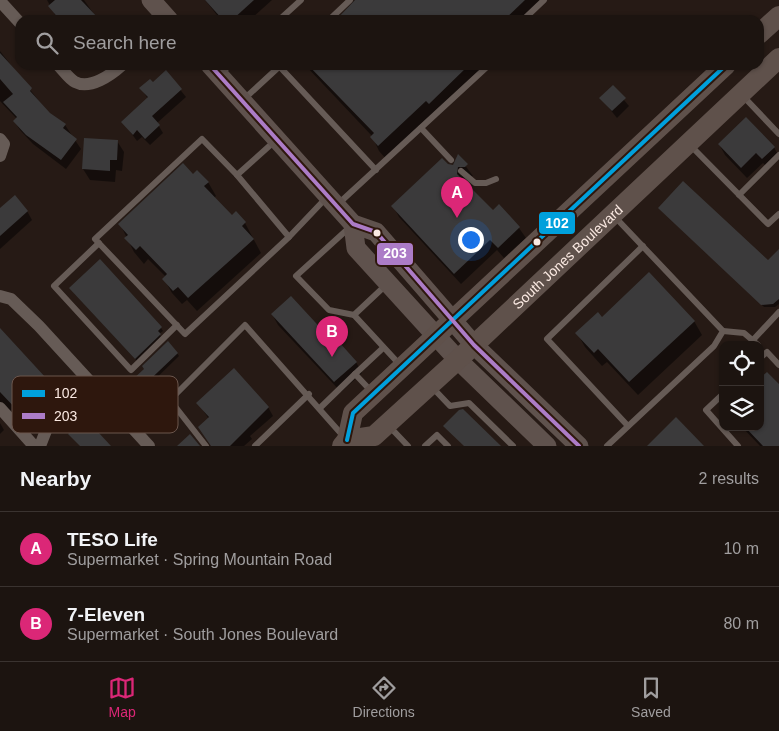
<!DOCTYPE html>
<html lang="en">
<head>
<meta charset="utf-8">
<style>
	:root { --surface:#1c1410; --page:#29211e; --text:#f1f3f6; --muted:#a09e9f; --line:#3a3330; --accent:#db2777 }
	body { margin:0; font-family:Helvetica,sans-serif; background:var(--page); color:var(--text) }
	.controls { position:absolute; right:15px; bottom:15px; display:grid; overflow:hidden; border-radius:10px; box-shadow:0 1px 4px #0004 }
	.controls button { width:45px; height:45px; display:grid; place-items:center; padding:0; border:0; border-bottom:1px solid var(--line); background:var(--surface); color:var(--text); font:25px sans-serif }
	.you { position:absolute; left:470px; top:239px; width:18px; height:18px; margin:-12px; border:4px solid #fff; border-radius:50%; background:#1a73e8; box-shadow:0 0 0 8px #1a73e833 }
	.badge { display:grid; place-items:center; width:32px; height:32px; border-radius:50%; background:var(--accent); color:#fff; font-size:16px; font-weight:700 }
	.pin { position:absolute; translate:-50% -41px; filter:drop-shadow(0 1px 2px #0008) }
	.pin::after { content:''; position:absolute; top:26px; width:18px; height:15px; background:inherit; clip-path:polygon(0 0,100% 0,50% 100%) }
	.list { margin:0; padding:0; list-style:none }
	h2 { display:flex; justify-content:space-between; align-items:center; height:65px; margin:0; padding:0 20px; font-size:21px }
	h2 small { font-size:16px; font-weight:400; color:var(--muted) }
	.list li { display:grid; grid-template-columns:32px 1fr auto; gap:15px; align-items:center; box-sizing:border-box; height:75px; padding:0 20px; border-top:1px solid var(--line) }
	.list b { display:block; font-size:19px; white-space:nowrap }
	.list p { margin:0; font-size:16px; white-space:nowrap; color:var(--muted) }
	.list em { font-size:16px; font-style:normal; color:var(--muted) }
	.icon { flex:none; width:28px; height:28px; fill:none; stroke:currentColor; stroke-width:2; stroke-linecap:round; stroke-linejoin:round }
	.map { position:relative; flex:none; width:779px; height:446px; overflow:hidden }
	.search { position:absolute; background:var(--surface); box-shadow:0 1px 4px #0004; left:15px; right:15px; top:15px; height:55px; display:flex; align-items:center; gap:12px; box-sizing:border-box; padding:0 18px; border-radius:15px; color:var(--muted); font-size:19px }
	.sheet { height:215px; background:var(--surface) }
	nav { display:flex; justify-content:space-around; align-items:center; box-sizing:border-box; height:70px; border-top:1px solid var(--line); background:var(--surface); font-size:14px; color:var(--muted) }
	nav a { display:grid; justify-items:center; gap:2px }
	nav .on { color:var(--accent) }
	.map>svg:first-child { display:block }
</style>
</head>
<body>
<div class="map">
<svg width="779" height="446" viewBox="0 0 779 446">
	<rect width="100%" height="100%" fill="#261a15"/>
	<g fill="#0007">
		<polygon points="47,0 84,0 98,20 58,20"/>
		<polygon points="205,0 272,0 250,20 221,20"/>
		<polygon points="355,0 547,0 526,20 338,20"/>
		<polygon points="0,51 49,114 65,125 81,149 66,169 33,144 20,130 14,121 17,119 0,101"/>
		<polygon points="305,65 491,65 437,117 434,114 387,160 379,151 372,136"/>
		<polygon points="166,72 186,97 157,123 163,133 150,145 142,137 137,141 123,122 148,99 141,88 152,84"/>
		<polygon points="613,87 629,106 617,118 601,98"/>
		<polygon points="86,139 117,141 124,152 122,171 116,170 115,182 90,180 83,169"/>
		<polygon points="719,144 774,147 779,157 769,169 763,163 747,178 725,155"/>
		<polygon points="458,156 473,176 463,178 463,182 493,211 499,206 519,228 526,238 504,258 497,250 461,284 399,217 393,206 447,165 453,166"/>
		<polygon points="193,175 208,182 216,196 214,198 232,217 236,213 245,223 261,253 197,311 187,300 182,304 172,293 164,279 166,277 148,259 144,264 134,252 120,224"/>
		<polygon points="0,210 27,211 32,220 0,249"/>
		<polygon points="662,211 768,262 779,251 779,304 775,307 764,307"/>
		<polygon points="73,292 161,328 163,331 159,334 162,338 137,361"/>
		<polygon points="272,314 327,337 356,362 362,373 341,392 278,325"/>
		<polygon points="601,319 694,321 702,335 638,395 607,362 602,366 585,347 577,333"/>
		<polygon points="0,333 56,390 61,399 48,411 40,403 23,418 20,415 18,417 9,409 0,411"/>
		<polygon points="177,353 179,356 142,392 135,384"/>
		<polygon points="779,386 779,446 760,446 742,427 760,427"/>
		<polygon points="198,403 268,407 273,416 250,436 252,439 244,446 211,446 209,419"/>
		<polygon points="0,423 4,430 0,434"/>
	</g>
	<g fill="#3b3a3b">
		<polygon points="55,0 81,0 100,20 60,20 48,6"/>
		<polygon points="205,0 254,0 232,20 223,20"/>
		<polygon points="355,0 525,0 504,20 336,20"/>
		<polygon points="0,53 32,88 30,91 50,113 66,124 63,128 77,139 61,160 26,135 13,121 17,117 3,102 13,94 0,79"/>
		<polygon points="308,65 469,65 429,104 426,101 378,146 370,137 374,133"/>
		<polygon points="166,70 182,89 152,116 160,125 145,139 137,130 133,135 121,122 148,97 139,88 150,79 153,82"/>
		<polygon points="613,85 626,98 612,111 599,98"/>
		<polygon points="746,117 775,147 762,159 756,153 741,168 718,144"/>
		<polygon points="84,138 118,140 117,160 110,160 110,171 82,169"/>
		<polygon points="458,154 468,164 465,167 458,167 457,174 493,210 499,204 520,227 498,248 490,240 454,274 391,206 442,158 448,164 453,165"/>
		<polygon points="183,163 193,174 197,170 209,182 204,186 232,215 236,211 246,222 242,226 254,239 188,298 178,287 173,291 162,279 167,274 140,246 136,250 124,238 128,235 118,224"/>
		<polygon points="683,181 768,260 779,249 779,299 773,304 761,305 658,208"/>
		<polygon points="15,195 28,211 0,236 0,208"/>
		<polygon points="100,259 162,327 158,331 161,334 135,359 69,288"/>
		<polygon points="649,272 695,321 629,382 598,349 594,353 575,333 598,312 602,317"/>
		<polygon points="291,296 327,335 330,332 357,362 334,382 271,314"/>
		<polygon points="0,328 57,390 42,403 34,394 17,410 0,392"/>
		<polygon points="168,341 178,353 139,390 131,381 144,369 142,366"/>
		<polygon points="234,368 269,407 230,446 211,446 198,427 209,417 196,403"/>
		<polygon points="767,372 779,384 779,446 763,446 745,427 760,427 760,378"/>
		<polygon points="463,409 501,446 464,446 443,426 459,410"/>
		<polygon points="676,417 704,446 647,446"/>
		<polygon points="85,418 111,446 80,446 68,434"/>
		<polygon points="190,434 200,446 177,446"/>
	</g>
	<g fill="none" stroke-linecap="round" stroke-linejoin="round">
		<g stroke="#665b56" stroke-width="6">
			<polyline points="279,20 301,0"/>
			<polyline points="329,20 350,0"/>
			<polyline points="523,20 544,0"/>
			<polyline points="279,66 376,170"/>
			<polyline points="220,74 230,65"/>
			<polyline points="742,95 779,134"/>
			<polyline points="243,100 281,65"/>
			<polyline points="421,128 451,160"/>
			<polyline points="276,140 237,175 289,237 327,197"/>
			<polyline points="690,145 768,224 779,214"/>
			<polyline points="461,171 475,183 486,183 496,179"/>
			<polyline points="237,175 202,139 95,239 185,334 289,237"/>
			<polyline points="739,195 779,155"/>
			<polyline points="337,205 489,65"/>
			<polyline points="350,227 296,276 329,310 354,315"/>
			<polyline points="99,243 54,286 131,370 177,325"/>
			<polyline points="387,284 354,315 401,366"/>
			<polyline points="723,331 744,333 758,345"/>
			<polyline points="753,340 779,312"/>
			<polyline points="760,358 767,352 779,365"/>
			<polyline points="431,386 450,406 469,403 513,446"/>
			<polyline points="372,392 355,374 383,348"/>
			<polyline points="723,394 706,410 738,446"/>
			<polyline points="321,407 355,374"/>
			<polyline points="388,425 408,446"/>
			<polyline points="628,426 547,339 643,246"/>
			<polyline points="206,446 170,400 245,325 344,437"/>
			<polyline points="255,446 309,394"/>
			<polyline points="425,446 437,435 448,446"/>
			<polyline points="607,446 714,346 723,331 615,217"/>
		</g>
		<g stroke="#665b56" stroke-width="12">
			<polyline points="0,1 20,23"/>
			<path d="M 58,65 C 63,70 69,79 75,82 C 90,90 111,75 122,65"/>
			<polyline points="0,139 4,144 0,156"/>
			<polyline points="0,296 11,299 39,326 149,446"/>
			<polyline points="0,408 34,446"/>
			<polyline points="40,446 47,428 93,384"/>
		</g>
		<g stroke="#5f524d" stroke-width="19">
			<polyline points="151,0 169,20"/>
			<polyline points="210,65 353,224 376,232 474,345 579,446"/>
			<polyline points="353,224 356,248 458,360 547,446"/>
		</g>
		<g stroke="#5f514b" stroke-width="20">
			<polyline points="759,34 779,16"/>
			<polyline points="347,440 353,413 726,65"/>
			<path id="s1" d="M 342,446 L 347,440 L 374,436 L 474,345 L 779,58"/>
		</g>
		<defs>
			<polyline id="bus-1" points="347,440 353,413 726,65"/>
			<polyline id="bus-2" points="210,65 353,224 376,232 474,345 579,446"/>
		</defs>
		<use href="#bus-1" stroke="#2e170d" stroke-width="8"/>
		<use href="#bus-2" stroke="#2e170d" stroke-width="8"/>
		<use href="#bus-1" stroke="#00a0dc" stroke-width="4"/>
		<use href="#bus-2" stroke="#ac7cc7" stroke-width="4"/>
	</g>
	<g fill="#fae9e2" stroke="#2e170d" stroke-width="2">
		<circle cx="377" cy="233" r="4.5"/>
		<circle cx="537" cy="242" r="4.5"/>
	</g>
	<g text-anchor="middle" stroke-width="5" stroke-linejoin="round" paint-order="stroke">
		<g font-size="14" fill="#fae9e2" stroke="#2e170d">
			<text dy="5" stroke="none"><textPath href="#s1" startOffset="299">South Jones Boulevard</textPath></text>
		</g>
	</g>
	<rect x="12" y="376" width="166" height="57" rx="8" fill="#2e170d" stroke="#6b564d" stroke-width="1"/>
	<rect x="22" y="390" width="23" height="7" fill="#00a0dc"/>
	<rect x="22" y="413" width="23" height="6" fill="#ac7cc7"/>
	<g font-size="14" fill="#fae9e2">
		<text x="54" y="398">102</text>
		<text x="54" y="421">203</text>
	</g>
	<g stroke="#2e170d" stroke-width="2">
		<rect x="538" y="211" width="38" height="24" rx="5" fill="#00a0dc"/>
		<rect x="376" y="242" width="38" height="24" rx="5" fill="#ac7cc7"/>
	</g>
	<g font-size="14" text-anchor="middle" font-weight="bold" fill="#fff">
		<text x="557" y="228">102</text>
		<text x="395" y="258">203</text>
	</g>
</svg>
<div class="controls">
<button><svg class="icon" aria-label="locate" viewBox="0 0 24 24"><circle cx="12" cy="12" r="6"/><path d="M12 2v4M12 18v4M2 12h4M18 12h4"/></svg></button>
<button><svg class="icon" aria-label="layers" viewBox="0 0 24 24"><path d="M12 4l9 5-9 5-9-5zM3 14l9 5 9-5"/></svg></button>
</div>
<div class="you"></div>
<div class="pin badge" style="left:457px;top:218px">A</div>
<div class="pin badge" style="left:332px;top:357px">B</div>
<div class="search"><svg class="icon" aria-label="search" viewBox="0 0 24 24"><circle cx="10" cy="10" r="6"/><path d="M15 15l6 6"/></svg>Search here</div>
</div>
<section class="sheet">
<h2>Nearby<small>2 results</small></h2>
<ul class="list">
<li><span class="badge">A</span><div><b>TESO Life</b><p>Supermarket · Spring Mountain Road</p></div><em>10 m</em></li>
<li><span class="badge">B</span><div><b>7-Eleven</b><p>Supermarket · South Jones Boulevard</p></div><em>80 m</em></li>
</ul>
</section>
<nav>
<a class="on"><svg class="icon" aria-label="map" viewBox="0 0 24 24"><path d="M3 6l6-2 6 2 6-2v14l-6 2-6-2-6 2zM9 4v14M15 6v14"/></svg>Map</a>
<a><svg class="icon" aria-label="directions" viewBox="0 0 24 24"><path d="M12 3l9 9-9 9-9-9zM9 14v-3h6M13 9l2 2-2 2"/></svg>Directions</a>
<a><svg class="icon" aria-label="saved" viewBox="0 0 24 24"><path d="M7 4h10v16l-5-4-5 4z"/></svg>Saved</a>
</nav>
</body>
</html>
